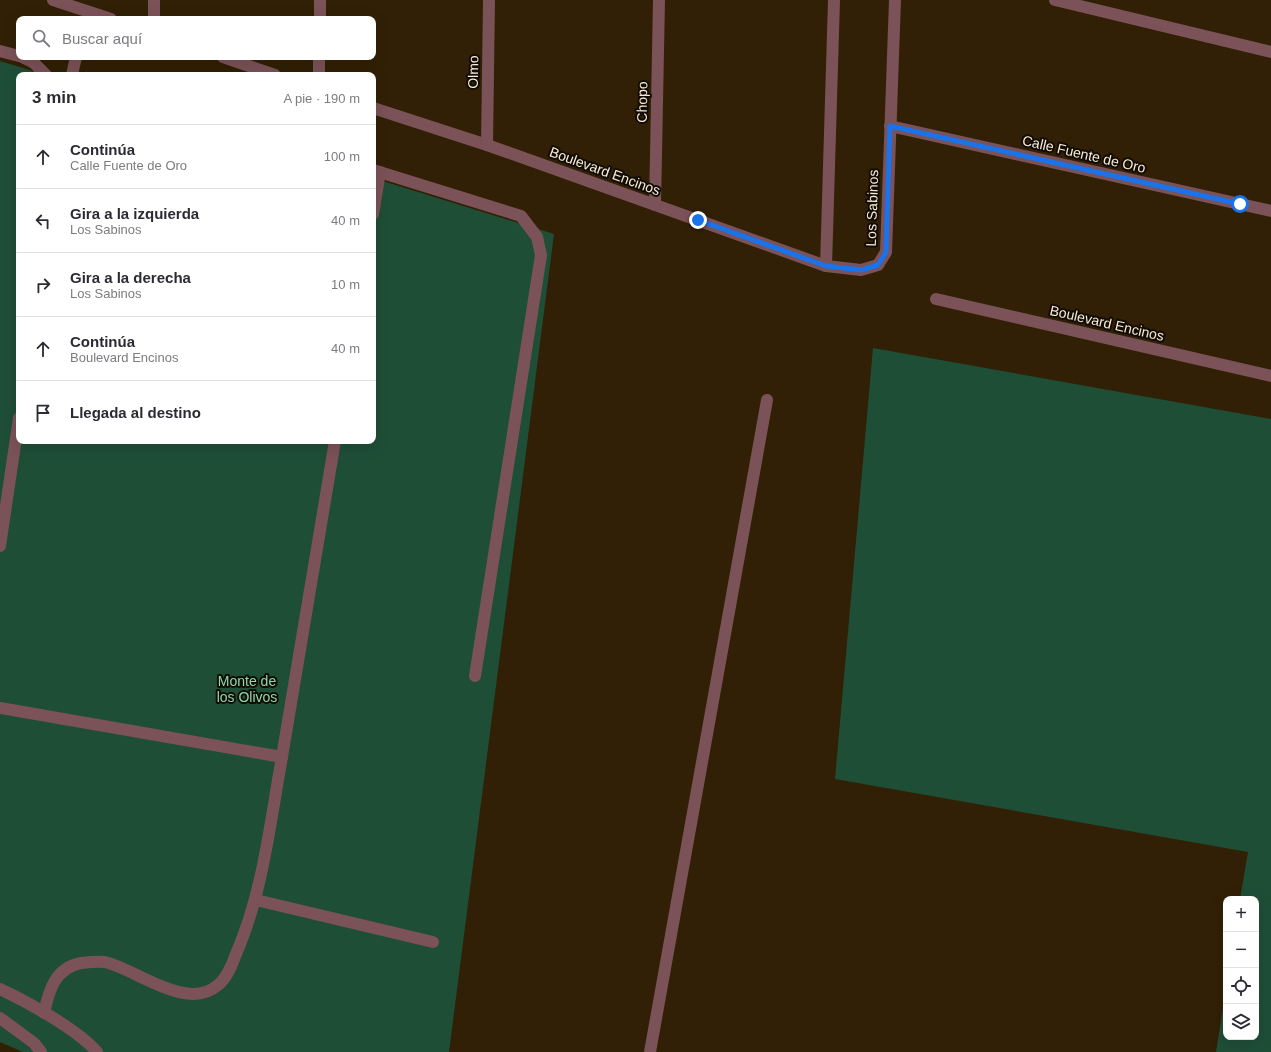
<!DOCTYPE html>
<html lang="es">
<head>
<meta charset="utf-8">
<style>
	:root { --surface:#fff; --page:#f2f2f3; --text:#2b2b33; --muted:#7c7c81; --line:#e1e1e2 }
	body { margin:0; font-family:Helvetica,sans-serif; background:var(--page); color:var(--text) }
	.controls { position:absolute; right:12px; bottom:12px; display:grid; overflow:hidden; border-radius:8px; box-shadow:0 4px 16px #0002 }
	.controls button { width:36px; height:36px; display:grid; place-items:center; padding:0; border:0; border-bottom:1px solid var(--line); background:var(--surface); color:var(--text); font:20px sans-serif }
	.stop { position:absolute; width:12px; height:12px; margin:-9px; border:3px solid #1a73e8; border-radius:50%; background:#fff }
	.stop.end { background:#1a73e8; border-color:#fff; box-shadow:0 1px 4px #0008 }
	.list { margin:0; padding:0; list-style:none }
	h2 { display:flex; justify-content:space-between; align-items:center; height:52px; margin:0; padding:0 16px; font-size:17px }
	h2 small { font-size:13px; font-weight:400; color:var(--muted) }
	.list li { display:grid; grid-template-columns:26px 1fr auto; gap:12px; align-items:center; box-sizing:border-box; height:64px; padding:0 16px; border-top:1px solid var(--line) }
	.list b { display:block; font-size:15px; white-space:nowrap }
	.list p { margin:0; font-size:13px; white-space:nowrap; color:var(--muted) }
	.list em { font-size:13px; font-style:normal; color:var(--muted) }
	.icon { flex:none; width:22px; height:22px; fill:none; stroke:currentColor; stroke-width:2; stroke-linecap:round; stroke-linejoin:round }
	.map { position:relative; flex:none; width:1271px; height:1052px; overflow:hidden }
	.search { position:absolute; background:var(--surface); box-shadow:0 4px 16px #0002; left:16px; top:16px; width:360px; height:44px; display:flex; align-items:center; gap:10px; box-sizing:border-box; padding:0 14px; border-radius:8px; color:var(--muted); font-size:15px }
	.panel { position:absolute; background:var(--surface); box-shadow:0 4px 16px #0002; left:16px; top:72px; width:360px; height:372px; border-radius:8px }
	.map>svg:first-child { display:block }
</style>
</head>
<body>
<div class="map">
<svg width="1271" height="1052" viewBox="0 0 1271 1052">
	<rect width="100%" height="100%" fill="#312005"/>
	<g fill="#1f4e37">
		<polygon points="0,61 46,75 19,75 19,441 373,441 373,178 554,234 449,1052 23,1052 0,1042"/>
		<polygon points="873,348 1271,419 1271,1052 1216,1052 1226,988 1226,1037 1256,1037 1256,899 1240,899 1248,852 835,779"/>
	</g>
	<g fill="none" stroke-linecap="round" stroke-linejoin="round">
		<g stroke="#7b5257" stroke-width="12">
			<polyline points="0,51 19,56"/>
			<polyline points="22,57 34,63 46,75"/>
			<polyline points="72,75 76,57"/>
			<polyline points="373,170 521,216 537,237 541,255 475,676"/>
			<polyline points="373,214 380,172"/>
			<polyline points="0,546 19,418"/>
			<polyline points="0,708 282,757 335,441"/>
			<polyline points="256,900 433,942"/>
			<path d="M 0,989 C 28,1002 78,1030 97,1052"/>
			<path d="M 44,1013 C 49,990 55,968 81,963 C 89,962 98,961 105,962 C 138,970 187,1012 218,985 C 227,978 232,965 236,954 C 263,892 270,823 282,757"/>
			<polyline points="0,1018 34,1043 41,1052"/>
			<polyline points="650,1052 767,400"/>
		</g>
		<g stroke="#7b5257" stroke-width="12">
			<polyline points="53,0 111,19"/>
			<polyline points="1055,0 1271,52"/>
			<polyline points="154,19 154,0"/>
			<polyline points="320,19 320,0"/>
			<polyline points="223,57 275,75"/>
			<polyline points="319,75 319,57"/>
			<polyline points="373,108 487,145 826,266 861,270 878,265 886,252 895,0"/>
			<polyline points="890,126 1271,211"/>
			<polyline points="487,145 489,0"/>
			<polyline points="655,205 659,0"/>
			<polyline points="826,266 834,0"/>
			<polyline points="936,299 1271,376"/>
		</g>
	</g>
	<g fill="none" stroke-linecap="round" stroke-linejoin="round">
		<polyline stroke="#1a73e8" stroke-width="5" points="698,220 826,266 861,270 878,265 886,252 890,126 1240,204"/>
	</g>
	<g text-anchor="middle" stroke-width="4" stroke-linejoin="round" paint-order="stroke">
		<g font-size="14" fill="#f7ebdc" stroke="#130c03">
			<text transform="translate(473 72) rotate(-89)" y="5">Olmo</text>
			<text transform="translate(642 102) rotate(-89)" y="5">Chopo</text>
			<text transform="translate(1084 154) rotate(13)" y="5">Calle Fuente de Oro</text>
			<text transform="translate(605 171) rotate(20)" y="5">Boulevard Encinos</text>
			<text transform="translate(872 208) rotate(-88)" y="5">Los Sabinos</text>
			<text transform="translate(1107 323) rotate(13)" y="5">Boulevard Encinos</text>
		</g>
		<g font-size="14" fill="#8cd8b0" stroke="#130c03">
			<text x="247" y="686">Monte de<tspan x="247" dy="16">los Olivos</tspan></text>
		</g>
	</g>
</svg>
<div class="controls">
<button>+</button>
<button>−</button>
<button><svg class="icon" aria-label="locate" viewBox="0 0 24 24"><circle cx="12" cy="12" r="6"/><path d="M12 2v4M12 18v4M2 12h4M18 12h4"/></svg></button>
<button><svg class="icon" aria-label="layers" viewBox="0 0 24 24"><path d="M12 4l9 5-9 5-9-5zM3 14l9 5 9-5"/></svg></button>
</div>
<div class="stop" style="left:1240px;top:204px"></div>
<div class="stop end" style="left:698px;top:220px"></div>
<div class="search"><svg class="icon" aria-label="search" viewBox="0 0 24 24"><circle cx="10" cy="10" r="6"/><path d="M15 15l6 6"/></svg>Buscar aquí</div>
<section class="panel">
<h2>3 min<small>A pie · 190 m</small></h2>
<ul class="list">
<li><svg class="icon" aria-label="ahead" viewBox="0 0 24 24"><path d="M12 20V5M6 11l6-6 6 6"/></svg><div><b>Continúa</b><p>Calle Fuente de Oro</p></div><em>100 m</em></li>
<li><svg class="icon" aria-label="left" viewBox="0 0 24 24"><path d="M17 20v-9H6M10 6l-5 5 5 5"/></svg><div><b>Gira a la izquierda</b><p>Los Sabinos</p></div><em>40 m</em></li>
<li><svg class="icon" aria-label="right" viewBox="0 0 24 24"><path d="M7 20v-9h11M14 6l5 5-5 5"/></svg><div><b>Gira a la derecha</b><p>Los Sabinos</p></div><em>10 m</em></li>
<li><svg class="icon" aria-label="ahead" viewBox="0 0 24 24"><path d="M12 20V5M6 11l6-6 6 6"/></svg><div><b>Continúa</b><p>Boulevard Encinos</p></div><em>40 m</em></li>
<li><svg class="icon" aria-label="arrive" viewBox="0 0 24 24"><path d="M6 21V4h12l-3 4 3 4H6"/></svg><div><b>Llegada al destino</b></div></li>
</ul>
</section>
</div>
</body>
</html>
